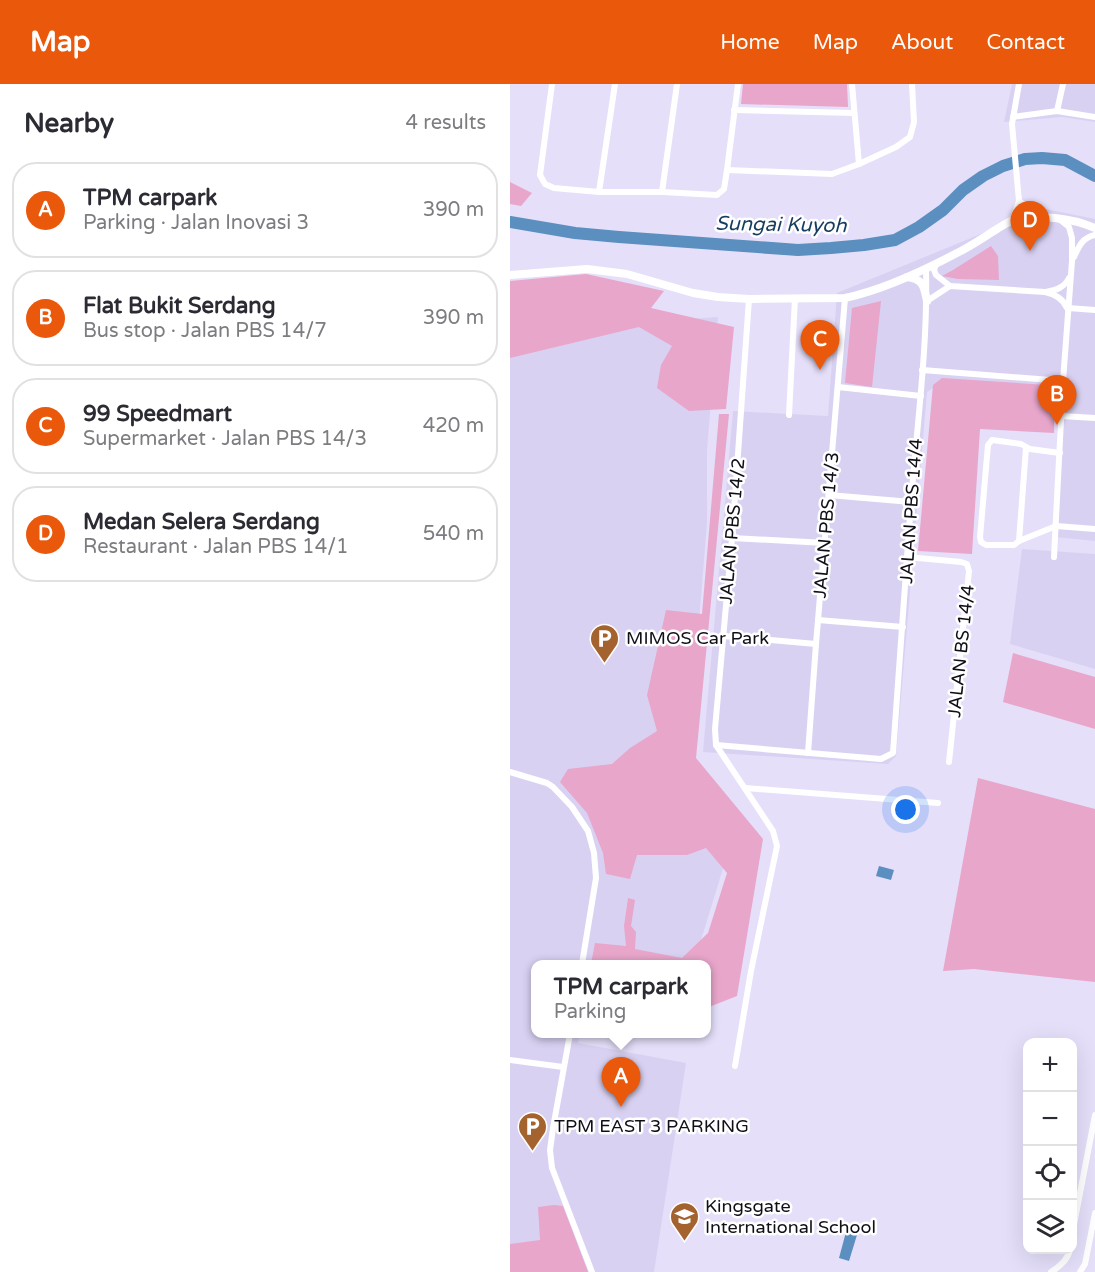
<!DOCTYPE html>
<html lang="en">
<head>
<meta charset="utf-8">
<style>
	:root { --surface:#fff; --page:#f2f2f3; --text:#2b2b33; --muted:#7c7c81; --line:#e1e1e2; --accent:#ea580c }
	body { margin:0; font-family:"Varela Round",sans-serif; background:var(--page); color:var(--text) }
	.controls { position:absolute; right:18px; bottom:18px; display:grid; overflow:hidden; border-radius:12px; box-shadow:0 6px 24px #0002 }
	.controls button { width:54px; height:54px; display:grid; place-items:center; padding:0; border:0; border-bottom:2px solid var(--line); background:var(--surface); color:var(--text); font:30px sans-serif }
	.you { position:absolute; left:396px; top:726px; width:21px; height:21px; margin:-15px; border:4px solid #fff; border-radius:50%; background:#1a73e8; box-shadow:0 0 0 9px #1a73e833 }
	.badge { display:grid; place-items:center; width:39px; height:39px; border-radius:50%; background:var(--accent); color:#fff; font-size:20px; font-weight:700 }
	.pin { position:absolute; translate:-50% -50px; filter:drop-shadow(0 2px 3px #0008) }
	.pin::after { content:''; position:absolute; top:32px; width:21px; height:18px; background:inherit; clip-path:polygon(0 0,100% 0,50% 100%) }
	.popup { position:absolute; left:21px; top:876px; width:180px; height:78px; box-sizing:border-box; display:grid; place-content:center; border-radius:12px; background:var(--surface); filter:drop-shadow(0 2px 4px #0005); font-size:20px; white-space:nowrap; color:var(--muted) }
	.popup b { font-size:22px; color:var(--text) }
	.popup::after { content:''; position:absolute; left:50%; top:100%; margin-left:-12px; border:12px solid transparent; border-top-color:var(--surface) }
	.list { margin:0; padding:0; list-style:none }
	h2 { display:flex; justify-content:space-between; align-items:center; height:78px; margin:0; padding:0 24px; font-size:26px }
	h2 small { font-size:20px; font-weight:400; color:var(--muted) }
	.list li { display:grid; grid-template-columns:39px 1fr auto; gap:18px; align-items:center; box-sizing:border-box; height:96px; margin:0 12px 12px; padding:0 12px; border:2px solid var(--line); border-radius:24px }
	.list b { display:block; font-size:22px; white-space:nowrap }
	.list p { margin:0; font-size:20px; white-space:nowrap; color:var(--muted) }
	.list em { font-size:20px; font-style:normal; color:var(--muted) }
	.icon { flex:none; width:33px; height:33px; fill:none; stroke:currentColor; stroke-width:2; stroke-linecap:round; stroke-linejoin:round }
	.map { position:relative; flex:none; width:585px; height:1188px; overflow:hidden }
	header { display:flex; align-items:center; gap:36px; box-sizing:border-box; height:84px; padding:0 30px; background:var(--accent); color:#fff }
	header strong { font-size:28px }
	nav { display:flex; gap:33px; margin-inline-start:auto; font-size:21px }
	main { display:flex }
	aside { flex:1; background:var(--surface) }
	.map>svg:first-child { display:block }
</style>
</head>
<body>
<header>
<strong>Map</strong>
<nav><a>Home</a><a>Map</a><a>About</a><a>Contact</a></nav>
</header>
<main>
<aside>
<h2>Nearby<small>4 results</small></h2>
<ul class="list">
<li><span class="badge">A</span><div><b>TPM carpark</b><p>Parking · Jalan Inovasi 3</p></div><em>390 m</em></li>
<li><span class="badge">B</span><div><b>Flat Bukit Serdang</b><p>Bus stop · Jalan PBS 14/7</p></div><em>390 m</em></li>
<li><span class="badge">C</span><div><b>99 Speedmart</b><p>Supermarket · Jalan PBS 14/3</p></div><em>420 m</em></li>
<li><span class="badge">D</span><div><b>Medan Selera Serdang</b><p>Restaurant · Jalan PBS 14/1</p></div><em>540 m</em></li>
</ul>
</aside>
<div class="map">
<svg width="585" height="1188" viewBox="0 0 585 1188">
	<rect width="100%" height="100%" fill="#e5dffa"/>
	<g fill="#d9d1f2">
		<polygon points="502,0 585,0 585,38 552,33 494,38"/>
		<polygon points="521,122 585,135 585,457 545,453 548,302 434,297 417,308 386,672 378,680 193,668 223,327 318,332 327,209 500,138"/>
		<polygon points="208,233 197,366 197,439 178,672 225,745 184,879 92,866 88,880 26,880 26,950 70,950 68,959 176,979 144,1188 0,1188 0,242 64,243"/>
		<polygon points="512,465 585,470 585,585 500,560"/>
	</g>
	<g fill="#e8a6cb">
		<polygon points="233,0 337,0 338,23 231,20"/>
		<polygon points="0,98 22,109 11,122 0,120"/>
		<polygon points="481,162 488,172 489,196 448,195 432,192 443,186"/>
		<polygon points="76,190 154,207 141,224 224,243 216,325 179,327 147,304 151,281 162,262 129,243 0,274 0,197"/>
		<polygon points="371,217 362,303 335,299 342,224"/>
		<polygon points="432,294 538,301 545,311 544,349 470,345 462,470 408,467 423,301"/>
		<polygon points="209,330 219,330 186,674 253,755 227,912 199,923 196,880 123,880 99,877 98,880 81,880 85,859 116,862 114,842 118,814 125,816 121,842 126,848 125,865 172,874 198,849 217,789 196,764 177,771 127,771 120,795 96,790 93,769 77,729 50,698 58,685 102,680 120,664 147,647 137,611 156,526 192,530"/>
		<polygon points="503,569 585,593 585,645 493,618"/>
		<polygon points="468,694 585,725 585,898 464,885 433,887"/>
		<polygon points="44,1121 53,1122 78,1188 0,1188 0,1160 30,1156 28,1123"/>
	</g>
	<g fill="#5b8fbf">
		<polygon points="369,782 384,786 381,796 366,792"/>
		<polygon points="336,1148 347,1151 339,1177 329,1174"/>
	</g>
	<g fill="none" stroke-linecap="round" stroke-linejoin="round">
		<polyline stroke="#5b8fbf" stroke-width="12" points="0,138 65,149 109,153 288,166 321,164 354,161 385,156 409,143 433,126 453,106 473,92 493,82 515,75 532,74 555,76 585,92"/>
		<g stroke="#fff" stroke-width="6">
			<polyline points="42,0 30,91 35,100 44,104 89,108 152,108 207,111 214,105 217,86 228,0"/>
			<polyline points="342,0 349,80"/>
			<polyline points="224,26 344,29"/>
			<polyline points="547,27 553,0"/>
			<polyline points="503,33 547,27 585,33"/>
			<polyline points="217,86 322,90 349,80 386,63 400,53 404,38 402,0"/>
			<polyline points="89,108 105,0"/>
			<polyline points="152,108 167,0"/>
			<polyline points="509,117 531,133"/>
			<polyline points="502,137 509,117 502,40 509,0"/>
			<path d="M 564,173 C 569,162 572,154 585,151"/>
			<path d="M 426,180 L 424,186 L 426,191 L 440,202 L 535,208 C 545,210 553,215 557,224"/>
			<path d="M 536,208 C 546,206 554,204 559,194"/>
			<polyline points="417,217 440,202"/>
			<polyline points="558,224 585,226"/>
			<polyline points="412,286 553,297"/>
			<polyline points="328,303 411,312"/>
			<polyline points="279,331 285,214"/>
			<polyline points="551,332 585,334"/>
			<polyline points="550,369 520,365 511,360 482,356 478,361 470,453 471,458 476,461 504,461 509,457 546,442 585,445"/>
			<polyline points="319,411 401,418"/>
			<polyline points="222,454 315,459"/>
			<polyline points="509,457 516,364"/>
			<polyline points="397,473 451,478 457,480 459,487 439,678"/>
			<polyline points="544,473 553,297 562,177 562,154 559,143 549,135"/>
			<polyline points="308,536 393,543"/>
			<polyline points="213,552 306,560"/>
			<path d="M 206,661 L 371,675 L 383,669 C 389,585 395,501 401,418 C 407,340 418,262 416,185"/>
			<polyline points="298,669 306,560 335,214"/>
			<polyline points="0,688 37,699 43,703 62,723 78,747 84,769 86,794 72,880"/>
			<polyline points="235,704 428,719"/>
			<polyline points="60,950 43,1044 40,1066 42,1084 82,1188"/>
			<polyline points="0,976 53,983"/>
			<polyline points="225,982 241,887 267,762 263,747 206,661 205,645 222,454 239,215"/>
			<polyline points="562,1151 585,1031"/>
			<path d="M 541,1188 C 549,1183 558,1175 560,1166"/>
			<polyline points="570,1188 575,1180 585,1129"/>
		</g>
		<g stroke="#fff" stroke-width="8">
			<path d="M 0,191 L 77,185 L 117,190 L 183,209 L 208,213 L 239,215 L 335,214 C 373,206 413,187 447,169 C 461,162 474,153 487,145 C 492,142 498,138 503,136 C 528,130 562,134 585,144"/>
			<path d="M 397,193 C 414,195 414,203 417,217"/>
		</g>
	</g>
	<defs>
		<symbol id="parking-pin" viewBox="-11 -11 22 30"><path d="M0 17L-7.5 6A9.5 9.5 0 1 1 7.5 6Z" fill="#a4632e" stroke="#fff"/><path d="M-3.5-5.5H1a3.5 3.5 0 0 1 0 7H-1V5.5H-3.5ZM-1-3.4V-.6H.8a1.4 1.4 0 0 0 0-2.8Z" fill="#fff"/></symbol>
		<symbol id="school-pin" viewBox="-11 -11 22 30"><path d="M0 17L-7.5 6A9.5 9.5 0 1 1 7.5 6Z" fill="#a4632e" stroke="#fff"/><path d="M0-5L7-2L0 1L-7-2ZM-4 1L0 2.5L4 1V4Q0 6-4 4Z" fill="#fff"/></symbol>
	</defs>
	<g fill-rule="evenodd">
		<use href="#parking-pin" x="78" y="538" width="33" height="45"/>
		<use href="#parking-pin" x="6" y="1026" width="33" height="45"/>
		<use href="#school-pin" x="158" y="1116" width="33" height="45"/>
	</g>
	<g text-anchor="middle" stroke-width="5" stroke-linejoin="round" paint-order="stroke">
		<g font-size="18" fill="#100e16" stroke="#fff">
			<text transform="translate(401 427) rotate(-86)" y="6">JALAN PBS 14/4</text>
			<text transform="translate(316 441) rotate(-85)" y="6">JALAN PBS 14/3</text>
			<text transform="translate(222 447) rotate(-85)" y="6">JALAN PBS 14/2</text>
			<text transform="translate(451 567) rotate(-84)" y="6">JALAN BS 14/4</text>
		</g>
		<g font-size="18" fill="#100e16" stroke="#fff" text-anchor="start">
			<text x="116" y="560">MIMOS Car Park</text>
			<text x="44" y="1048">TPM EAST 3 PARKING</text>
			<text x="195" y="1128">Kingsgate<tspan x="195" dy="21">International School</tspan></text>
		</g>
		<g font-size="20" font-style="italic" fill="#163d5f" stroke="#fff">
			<text transform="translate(271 140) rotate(1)" y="7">Sungai Kuyoh</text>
		</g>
	</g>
</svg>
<div class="controls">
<button>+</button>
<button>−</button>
<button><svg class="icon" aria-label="locate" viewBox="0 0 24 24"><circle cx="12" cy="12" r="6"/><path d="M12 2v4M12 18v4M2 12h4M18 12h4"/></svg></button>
<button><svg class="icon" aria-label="layers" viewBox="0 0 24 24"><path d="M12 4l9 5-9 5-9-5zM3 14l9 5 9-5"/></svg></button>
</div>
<div class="you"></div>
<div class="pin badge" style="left:111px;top:1023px">A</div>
<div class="popup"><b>TPM carpark</b>Parking</div>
<div class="pin badge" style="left:547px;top:341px">B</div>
<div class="pin badge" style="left:310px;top:286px">C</div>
<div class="pin badge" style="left:520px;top:167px">D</div>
</div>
</main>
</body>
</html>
